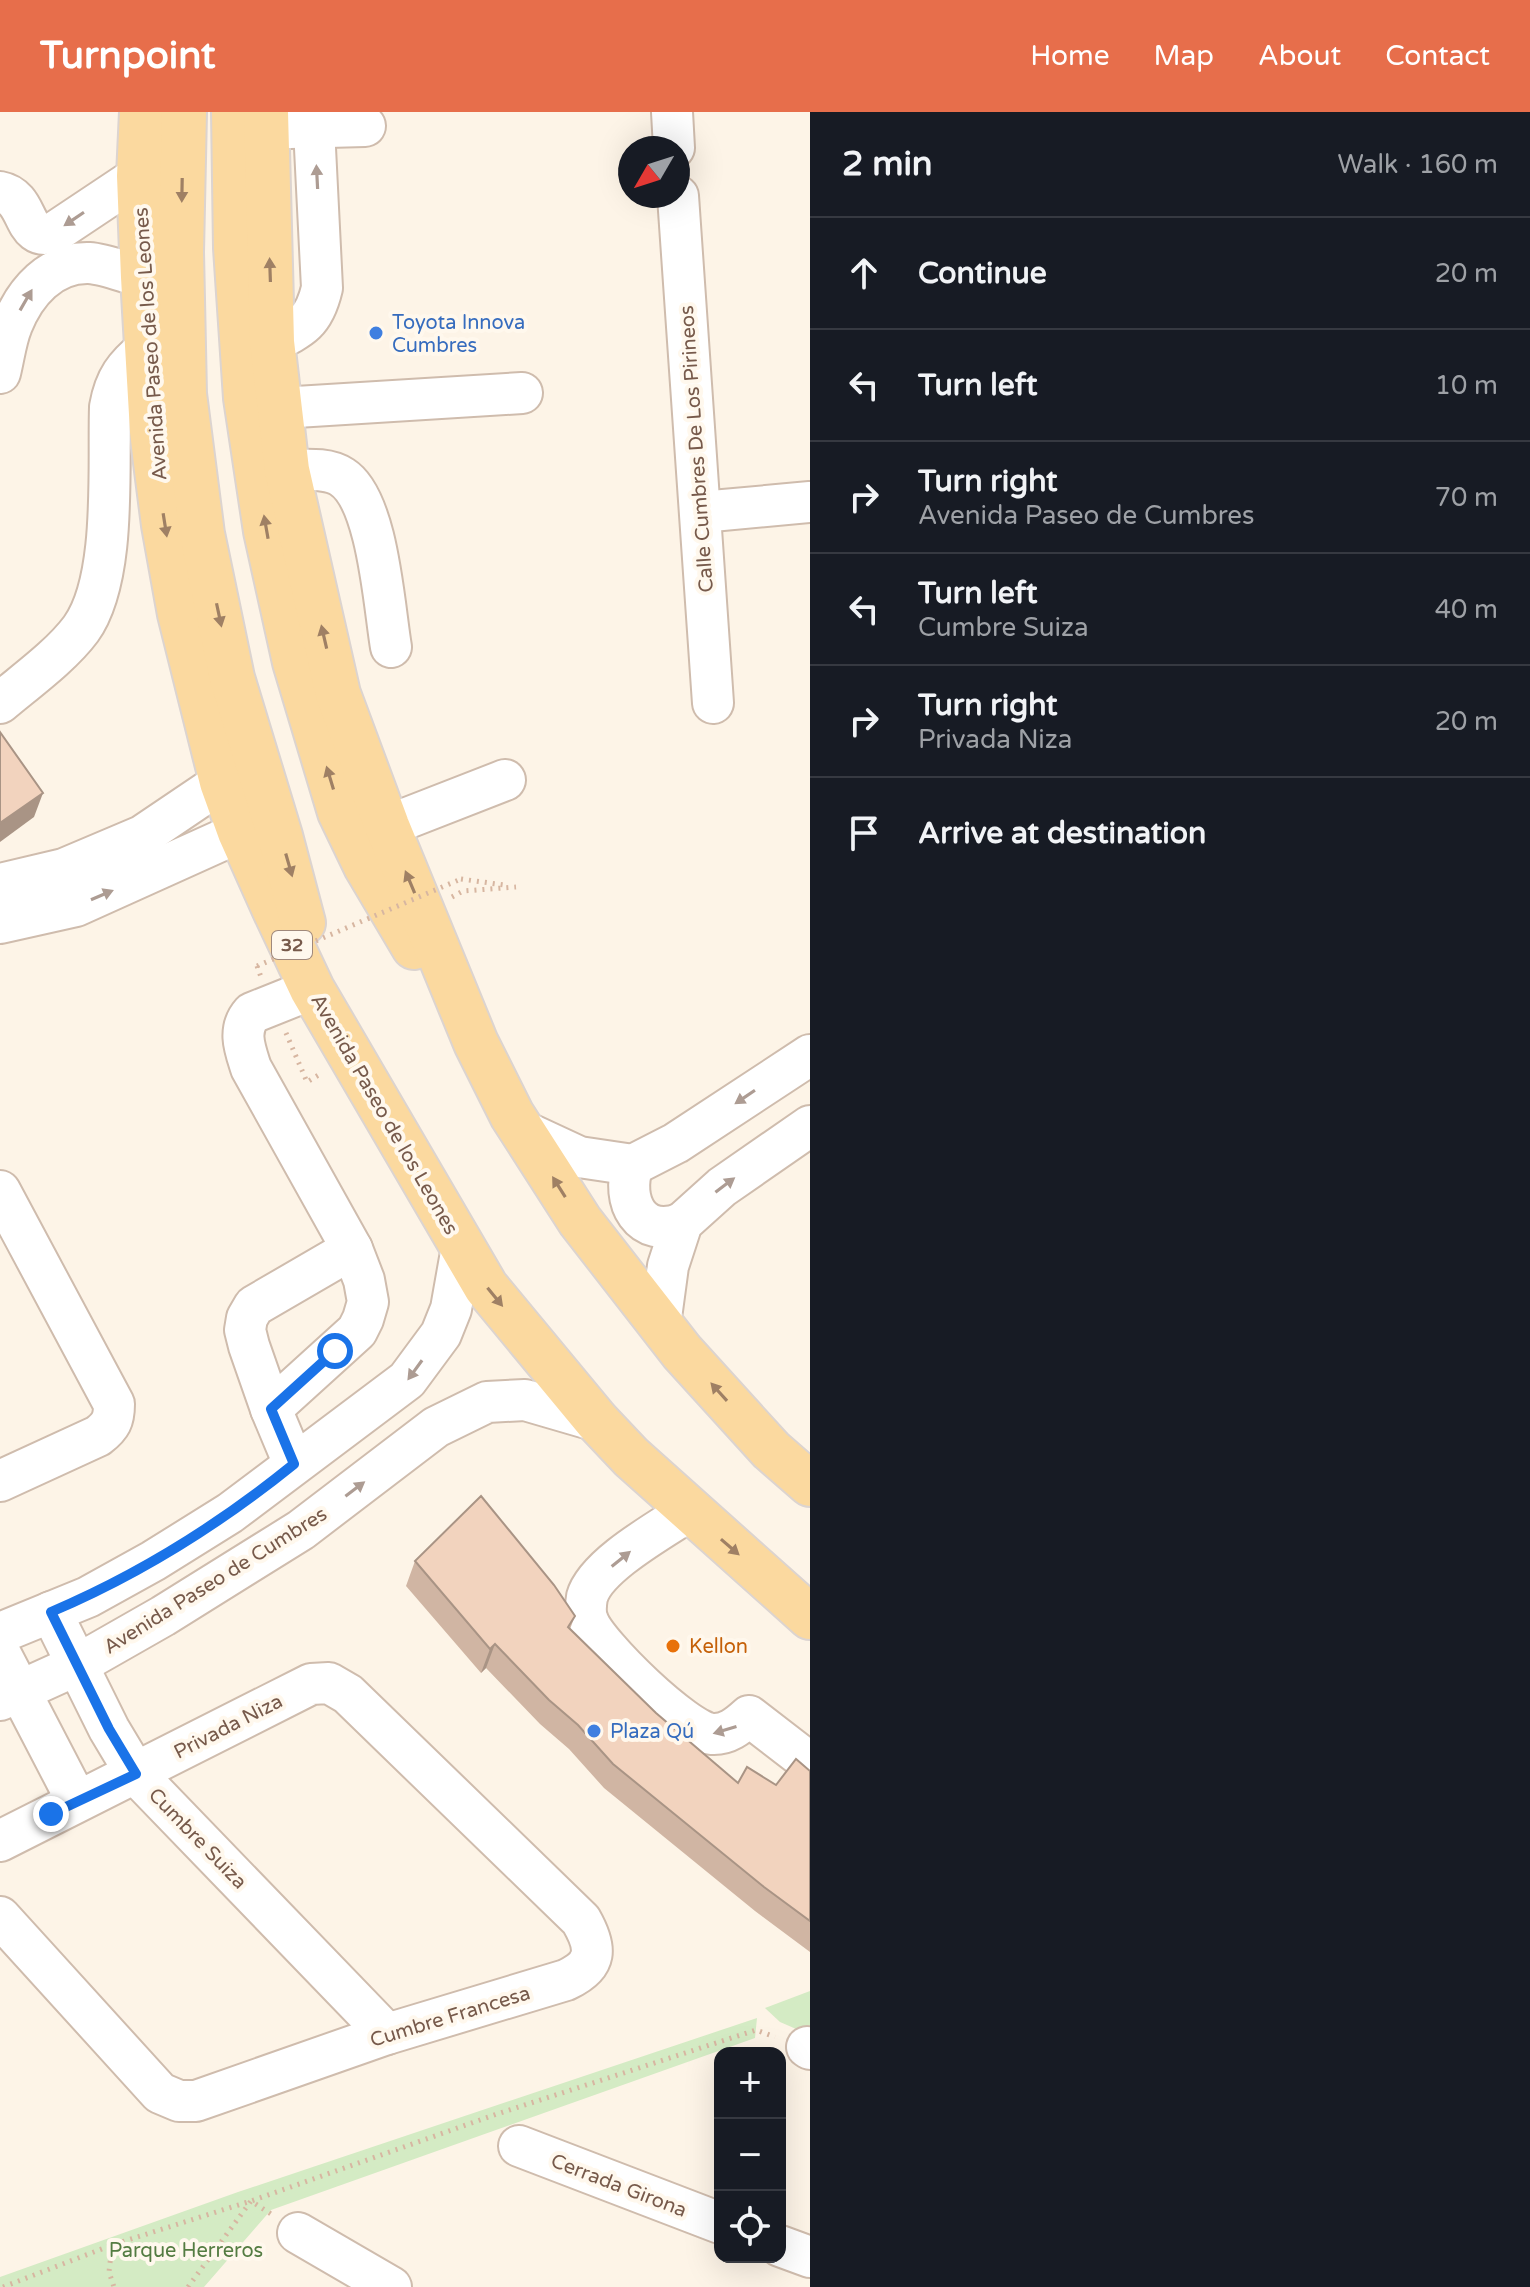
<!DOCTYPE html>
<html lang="en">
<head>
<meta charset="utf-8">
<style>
	:root { --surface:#171b24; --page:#20242c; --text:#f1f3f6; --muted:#9ea1a6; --line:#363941; --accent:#e76e4b }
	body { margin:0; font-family:"Varela Round",sans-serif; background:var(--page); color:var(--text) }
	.controls { position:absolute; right:24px; bottom:24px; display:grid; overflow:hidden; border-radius:16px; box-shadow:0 8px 32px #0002 }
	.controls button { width:72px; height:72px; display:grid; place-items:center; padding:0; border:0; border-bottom:2px solid var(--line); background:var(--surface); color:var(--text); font:40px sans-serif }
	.compass { position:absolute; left:618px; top:24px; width:72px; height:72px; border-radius:50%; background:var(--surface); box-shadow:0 8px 32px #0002; rotate:231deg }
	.stop { position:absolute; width:24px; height:24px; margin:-18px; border:6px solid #1a73e8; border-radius:50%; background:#fff }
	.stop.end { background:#1a73e8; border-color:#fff; box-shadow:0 2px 8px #0008 }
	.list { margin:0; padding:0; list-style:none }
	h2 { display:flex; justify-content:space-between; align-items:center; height:104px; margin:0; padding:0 32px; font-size:34px }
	h2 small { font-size:26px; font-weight:400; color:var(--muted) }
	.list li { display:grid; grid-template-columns:52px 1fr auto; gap:24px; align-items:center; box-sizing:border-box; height:112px; padding:0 32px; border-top:2px solid var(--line) }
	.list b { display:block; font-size:30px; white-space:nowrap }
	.list p { margin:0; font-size:26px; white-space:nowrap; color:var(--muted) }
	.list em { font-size:26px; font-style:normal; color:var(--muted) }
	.icon { flex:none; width:44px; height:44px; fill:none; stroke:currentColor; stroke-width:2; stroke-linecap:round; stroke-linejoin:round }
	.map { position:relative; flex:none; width:810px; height:2175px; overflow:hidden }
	header { display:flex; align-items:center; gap:48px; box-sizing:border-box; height:112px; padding:0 40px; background:var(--accent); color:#fff }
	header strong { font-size:38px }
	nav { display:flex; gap:44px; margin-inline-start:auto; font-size:28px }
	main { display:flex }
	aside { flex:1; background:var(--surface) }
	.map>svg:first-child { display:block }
</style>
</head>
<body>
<header>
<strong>Turnpoint</strong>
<nav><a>Home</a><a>Map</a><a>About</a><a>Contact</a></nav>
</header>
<main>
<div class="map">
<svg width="810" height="2175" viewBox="0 0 810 2175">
	<rect width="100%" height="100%" fill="#fdf4e7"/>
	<g fill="#d4ebc4">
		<polygon points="810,1879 810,1923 780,1910 765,1896"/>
		<polygon points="757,1906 755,1926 271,2098 204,2175 0,2175 0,2165 238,2080"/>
	</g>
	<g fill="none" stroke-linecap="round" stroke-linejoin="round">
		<defs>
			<g id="minor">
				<polyline points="672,0 674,36"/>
				<polyline points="290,16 365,14"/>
				<path d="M 0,80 C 32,86 20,132 55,120 L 139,64"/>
				<polyline points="678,84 713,591"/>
				<path d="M 272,230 C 302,216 314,210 322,176 L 314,16"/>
				<path d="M 0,261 C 4,245 6,227 12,213 C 25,180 51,150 89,151 C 106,152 126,161 143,165"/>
				<polyline points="280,296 522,281"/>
				<path d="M 287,358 C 304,358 327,355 342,365 C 378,388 384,494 391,535"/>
				<polyline points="701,400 810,390"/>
				<path d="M 0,591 C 26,569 61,544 81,517 C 117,467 108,356 110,295 C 115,267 125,254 147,236"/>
				<polyline points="387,714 505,668"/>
				<polyline points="0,772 64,757 142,724 222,670"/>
				<polyline points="0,811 76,794 240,720"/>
				<polyline points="523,1019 579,1045 633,1053 676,1031 810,943"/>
				<path d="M 633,1053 C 620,1089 641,1128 682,1111"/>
				<path d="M 0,1079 L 114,1292 C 114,1308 111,1314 98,1324 L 0,1369"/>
				<polyline points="660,1213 668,1154 682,1111 722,1075 810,1014"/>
				<path d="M 271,1297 L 357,1219 L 363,1207 L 368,1190 L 364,1168 L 352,1137 L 251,956 C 245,937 237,918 252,901 L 312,877"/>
				<polyline points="294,1352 271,1297 249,1234 245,1218 247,1206 254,1194 352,1137"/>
				<path d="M 689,1399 C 662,1417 596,1453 587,1485 C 586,1491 585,1502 588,1509 C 597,1534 686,1620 712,1622 C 727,1623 738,1614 749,1604 L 810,1651"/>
				<polyline points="51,1500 109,1617 136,1662 387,1922"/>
				<polyline points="0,1521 88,1485 153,1449 230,1401 407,1268 441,1222 451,1197 462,1135"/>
				<polyline points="0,1541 77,1689"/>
				<polyline points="0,1588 77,1553 163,1504 301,1418 436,1315 487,1290 525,1288 597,1309"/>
				<path d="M 0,1729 L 311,1572 L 329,1571 L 348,1582 L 581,1808 C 597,1836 598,1853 566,1868 L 387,1922 L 196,1989 L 179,1989 L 160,1981 L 0,1805"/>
				<polyline points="807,1935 810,1937"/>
				<polyline points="519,2034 720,2111"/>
				<polyline points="298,2121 391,2175"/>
				<polyline points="780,2134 810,2145"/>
			</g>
			<g id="major">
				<polyline points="142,0 139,64 143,165 152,319 164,413 180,502 222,670 240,720 274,796 312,877 486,1175 597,1309 631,1345 810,1505"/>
				<polyline points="184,0 181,140 184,282 202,422 232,566 280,724 303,811"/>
				<polyline points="234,0 236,136 246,286 266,419 295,550 340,700 366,754 414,835"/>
				<polyline points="266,0 272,230 287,358 338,582 387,714 476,931 512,1003 580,1109 682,1240 771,1338 810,1372"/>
			</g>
		</defs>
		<use href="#minor" stroke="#cfbcad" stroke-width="44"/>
		<use href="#major" stroke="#dcd4d0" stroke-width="48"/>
		<g stroke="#d7b6a1" stroke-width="5" stroke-dasharray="2 6" stroke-linecap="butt">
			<polyline points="461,767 504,773"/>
			<polyline points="452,785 463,779 516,775"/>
			<polyline points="257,854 261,865"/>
			<polyline points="286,921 307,970 322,961"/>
			<polyline points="112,2133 109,2160 114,2175"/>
			<polyline points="3,2175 112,2133 251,2089 497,2002 756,1918 775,1925"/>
			<polyline points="188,2175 251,2089 271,2102"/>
		</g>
		<use href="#minor" stroke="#fff" stroke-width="40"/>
		<use href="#major" stroke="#fbd99f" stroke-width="44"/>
		<polyline stroke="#d7b6a1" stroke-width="5" stroke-dasharray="2 6" stroke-linecap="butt" points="257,854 461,767"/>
	</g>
	<polygon fill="#d0b5a3" points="415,1449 575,1504 570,1517 656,1601 738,1671 776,1673 810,1659 810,1840 755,1799 604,1676 569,1637 540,1612 486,1556 481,1561 406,1474"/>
	<g fill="#a99485">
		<polygon points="43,681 34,705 0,730 0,711"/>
		<polygon points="495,1532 486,1556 481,1561 490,1537"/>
	</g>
	<g fill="#f2d3be" stroke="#a99485" stroke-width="2">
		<polygon points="0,620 43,681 0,711"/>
		<polygon points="481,1384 554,1473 575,1504 568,1515 656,1601 738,1671 747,1655 776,1673 796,1647 810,1659 810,1809 764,1775 613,1652 578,1613 549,1588 495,1532 490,1537 415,1449"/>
	</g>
	<defs><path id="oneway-solid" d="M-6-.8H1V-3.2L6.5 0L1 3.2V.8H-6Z" transform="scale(2)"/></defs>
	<g fill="#ad9c93">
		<use href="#oneway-solid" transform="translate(317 65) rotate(-93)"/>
		<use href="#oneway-solid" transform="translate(74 107) rotate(146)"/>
		<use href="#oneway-solid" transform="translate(26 188) rotate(-60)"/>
		<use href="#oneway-solid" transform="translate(102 783) rotate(-23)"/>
		<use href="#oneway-solid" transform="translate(745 985) rotate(146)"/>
		<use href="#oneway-solid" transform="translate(725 1073) rotate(-37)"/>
		<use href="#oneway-solid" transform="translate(415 1258) rotate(126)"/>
		<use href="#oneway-solid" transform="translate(355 1377) rotate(-37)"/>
		<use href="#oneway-solid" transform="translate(621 1447) rotate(-39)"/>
		<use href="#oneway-solid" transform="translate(725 1618) rotate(163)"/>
	</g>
	<g fill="#9f8064">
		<use href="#oneway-solid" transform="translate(182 78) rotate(91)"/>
		<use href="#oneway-solid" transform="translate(270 158) rotate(-92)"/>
		<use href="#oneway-solid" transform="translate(165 413) rotate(81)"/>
		<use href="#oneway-solid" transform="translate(266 415) rotate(-100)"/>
		<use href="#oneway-solid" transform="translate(219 503) rotate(78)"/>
		<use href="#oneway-solid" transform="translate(324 525) rotate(-103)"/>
		<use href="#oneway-solid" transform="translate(330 666) rotate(-107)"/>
		<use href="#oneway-solid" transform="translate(289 753) rotate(74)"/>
		<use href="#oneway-solid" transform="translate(410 770) rotate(-113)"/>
		<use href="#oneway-solid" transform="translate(559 1075) rotate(-122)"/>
		<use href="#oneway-solid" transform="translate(495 1185) rotate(51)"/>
		<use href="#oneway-solid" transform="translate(719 1280) rotate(-132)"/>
		<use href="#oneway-solid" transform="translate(730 1435) rotate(41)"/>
	</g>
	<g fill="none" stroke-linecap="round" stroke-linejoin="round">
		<path stroke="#1a73e8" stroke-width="10" d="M 51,1702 L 136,1662 L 109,1617 L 51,1500 C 138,1463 220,1412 294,1352 L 271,1297 L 335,1239"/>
	</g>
	<g fill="#3f7fe0" stroke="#fff8ed" stroke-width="3">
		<circle cx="376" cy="221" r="8"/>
		<circle cx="594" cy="1619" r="8"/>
	</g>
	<circle fill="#e8710a" stroke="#fff8ed" stroke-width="3" cx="673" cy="1534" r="8"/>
	<g text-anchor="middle" stroke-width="8" stroke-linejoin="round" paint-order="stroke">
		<rect fill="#fff8ed" stroke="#a0897c" stroke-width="2" x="272" y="819" width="40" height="28" rx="6"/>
		<g font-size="18" font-weight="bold" fill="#775a4b">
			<text x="292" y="839">32</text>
		</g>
		<g font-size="20" fill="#366cbe" stroke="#fff8ed" text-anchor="start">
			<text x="392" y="217">Toyota Innova<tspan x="392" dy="23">Cumbres</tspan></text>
			<text x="610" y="1626">Plaza Qú</text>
		</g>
		<g font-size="20" fill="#775a4b" stroke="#fff8ed">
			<text transform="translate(150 232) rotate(-94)" y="7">Avenida Paseo de los Leones</text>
			<text transform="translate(696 337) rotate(-94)" y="7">Calle Cumbres De Los Pirineos</text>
			<text transform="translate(385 1002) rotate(60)" y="7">Avenida Paseo de los Leones</text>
			<text transform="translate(215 1468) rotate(-32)" y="7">Avenida Paseo de Cumbres</text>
			<text transform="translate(228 1614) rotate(-27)" y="7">Privada Niza</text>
			<text transform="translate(198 1726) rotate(46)" y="7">Cumbre Suiza</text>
			<text transform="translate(450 1904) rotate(-17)" y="7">Cumbre Francesa</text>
			<text transform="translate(619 2073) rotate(21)" y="7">Cerrada Girona</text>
		</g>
		<g font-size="20" fill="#c56008" stroke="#fff8ed" text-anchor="start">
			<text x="689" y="1541">Kellon</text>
		</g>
		<g font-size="20" fill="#547c42" stroke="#fff8ed">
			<text x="186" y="2145">Parque Herreros</text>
		</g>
	</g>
</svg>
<div class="controls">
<button>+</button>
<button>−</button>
<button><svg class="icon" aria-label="locate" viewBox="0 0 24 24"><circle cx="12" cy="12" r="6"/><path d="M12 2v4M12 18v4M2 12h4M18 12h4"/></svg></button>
</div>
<svg class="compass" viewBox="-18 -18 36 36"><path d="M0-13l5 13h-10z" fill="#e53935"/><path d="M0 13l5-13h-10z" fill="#9ea1a6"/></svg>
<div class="stop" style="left:335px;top:1239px"></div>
<div class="stop end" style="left:51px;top:1702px"></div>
</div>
<aside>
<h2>2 min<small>Walk · 160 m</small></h2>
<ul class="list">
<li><svg class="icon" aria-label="ahead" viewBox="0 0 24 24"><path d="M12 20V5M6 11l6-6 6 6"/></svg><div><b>Continue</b></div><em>20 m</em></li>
<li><svg class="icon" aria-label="left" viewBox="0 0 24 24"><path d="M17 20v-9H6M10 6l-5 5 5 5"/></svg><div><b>Turn left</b></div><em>10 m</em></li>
<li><svg class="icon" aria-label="right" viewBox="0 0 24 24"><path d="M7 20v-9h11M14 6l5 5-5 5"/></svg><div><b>Turn right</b><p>Avenida Paseo de Cumbres</p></div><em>70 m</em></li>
<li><svg class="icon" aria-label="left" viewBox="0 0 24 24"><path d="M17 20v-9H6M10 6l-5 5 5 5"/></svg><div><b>Turn left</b><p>Cumbre Suiza</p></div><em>40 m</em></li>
<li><svg class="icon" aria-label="right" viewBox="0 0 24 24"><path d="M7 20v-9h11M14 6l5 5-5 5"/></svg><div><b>Turn right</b><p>Privada Niza</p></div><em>20 m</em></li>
<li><svg class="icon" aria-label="arrive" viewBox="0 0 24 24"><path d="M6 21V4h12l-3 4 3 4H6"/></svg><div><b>Arrive at destination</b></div></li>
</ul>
</aside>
</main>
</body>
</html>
